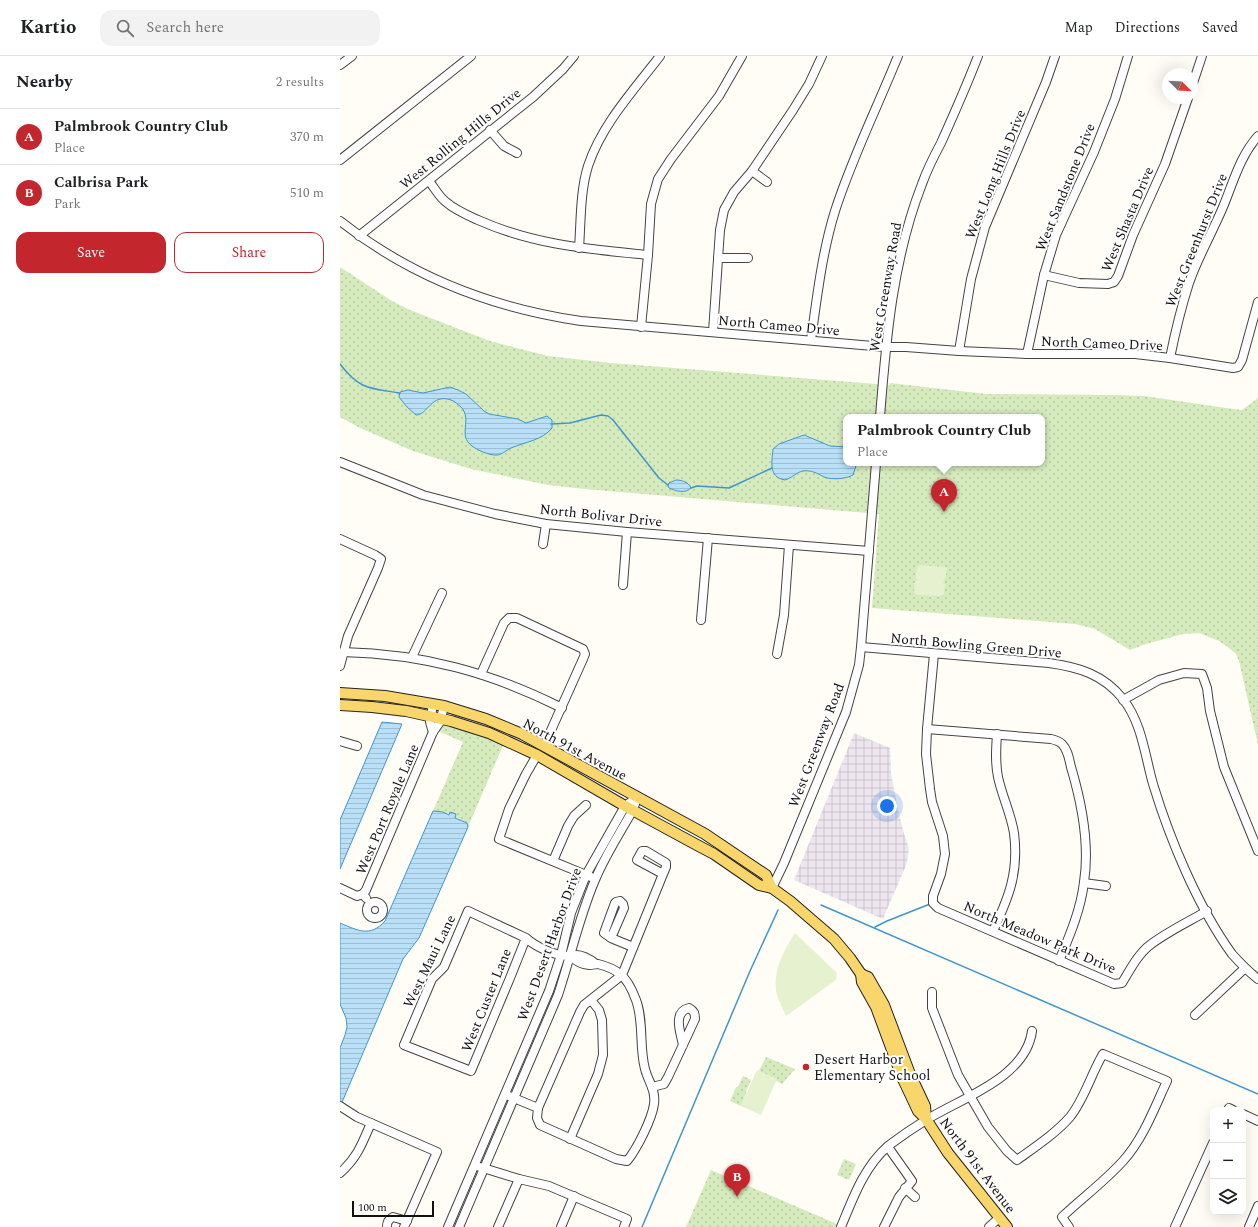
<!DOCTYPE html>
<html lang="en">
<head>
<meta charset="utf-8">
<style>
	:root { --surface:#fff; --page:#f2f2f2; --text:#202124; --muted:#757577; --line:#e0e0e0; --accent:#c4262e }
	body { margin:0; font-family:Spectral,serif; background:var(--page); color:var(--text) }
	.controls { position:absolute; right:12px; bottom:12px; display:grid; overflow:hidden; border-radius:8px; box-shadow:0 4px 16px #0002 }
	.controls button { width:36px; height:36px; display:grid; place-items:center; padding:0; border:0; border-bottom:1px solid var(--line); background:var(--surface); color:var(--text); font:20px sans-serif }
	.compass { position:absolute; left:822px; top:12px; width:36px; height:36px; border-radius:50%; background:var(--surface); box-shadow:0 4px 16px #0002; rotate:114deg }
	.scale { position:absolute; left:12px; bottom:10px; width:82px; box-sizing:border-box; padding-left:4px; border:2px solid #111; border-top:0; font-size:11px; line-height:14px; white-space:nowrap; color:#111; -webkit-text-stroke:3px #fff; paint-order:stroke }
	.you { position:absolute; left:547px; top:750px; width:14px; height:14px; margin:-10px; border:3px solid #fff; border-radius:50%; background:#1a73e8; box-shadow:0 0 0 6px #1a73e833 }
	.badge { display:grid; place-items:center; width:26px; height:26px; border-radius:50%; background:var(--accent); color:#fff; font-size:13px; font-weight:700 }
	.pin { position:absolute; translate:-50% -33px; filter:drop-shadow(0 1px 2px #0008) }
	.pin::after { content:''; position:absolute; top:21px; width:14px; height:12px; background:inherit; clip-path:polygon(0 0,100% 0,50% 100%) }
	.popup { position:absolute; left:503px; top:358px; width:202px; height:52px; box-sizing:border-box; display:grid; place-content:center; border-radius:8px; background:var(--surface); filter:drop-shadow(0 1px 3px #0005); font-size:13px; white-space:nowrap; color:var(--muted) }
	.popup b { font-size:15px; color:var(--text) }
	.popup::after { content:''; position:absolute; left:50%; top:100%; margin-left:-8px; border:8px solid transparent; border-top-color:var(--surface) }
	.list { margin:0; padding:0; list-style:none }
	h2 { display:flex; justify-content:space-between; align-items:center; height:52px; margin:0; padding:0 16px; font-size:17px }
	h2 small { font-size:13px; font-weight:400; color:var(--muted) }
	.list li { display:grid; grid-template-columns:26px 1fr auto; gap:12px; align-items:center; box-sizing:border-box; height:56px; padding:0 16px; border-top:1px solid var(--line) }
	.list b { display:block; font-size:15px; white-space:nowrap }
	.list p { margin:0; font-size:13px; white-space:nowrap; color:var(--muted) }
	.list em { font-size:13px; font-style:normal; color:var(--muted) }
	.actions { display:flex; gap:8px; padding:12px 16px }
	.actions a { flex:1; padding:9px 0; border:1px solid var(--accent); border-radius:12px; text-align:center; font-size:14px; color:var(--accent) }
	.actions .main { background:var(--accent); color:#fff }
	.icon { flex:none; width:22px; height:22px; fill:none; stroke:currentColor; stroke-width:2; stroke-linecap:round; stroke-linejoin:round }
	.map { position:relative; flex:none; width:918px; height:1171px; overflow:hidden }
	header { display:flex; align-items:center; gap:24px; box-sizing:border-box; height:56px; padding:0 20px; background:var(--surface); border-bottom:1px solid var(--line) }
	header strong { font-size:19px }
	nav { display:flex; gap:22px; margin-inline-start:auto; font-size:14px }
	.search { width:280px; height:36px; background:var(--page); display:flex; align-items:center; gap:10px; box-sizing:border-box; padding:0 14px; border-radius:12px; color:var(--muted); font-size:15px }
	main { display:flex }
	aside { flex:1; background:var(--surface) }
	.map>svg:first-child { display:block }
</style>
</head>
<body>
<header>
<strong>Kartio</strong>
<div class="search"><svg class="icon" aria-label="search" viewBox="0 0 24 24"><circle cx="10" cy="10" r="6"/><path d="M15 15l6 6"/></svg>Search here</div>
<nav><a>Map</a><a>Directions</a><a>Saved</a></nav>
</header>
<main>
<aside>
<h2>Nearby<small>2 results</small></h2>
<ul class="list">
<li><span class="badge">A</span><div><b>Palmbrook Country Club</b><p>Place</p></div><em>370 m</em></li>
<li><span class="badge">B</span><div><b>Calbrisa Park</b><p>Park</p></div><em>510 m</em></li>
</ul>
<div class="actions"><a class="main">Save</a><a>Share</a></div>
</aside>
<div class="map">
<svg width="918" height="1171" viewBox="0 0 918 1171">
	<defs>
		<pattern id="industrial-grid" width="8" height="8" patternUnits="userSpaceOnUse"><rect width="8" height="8" fill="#eee6ef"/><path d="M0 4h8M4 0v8" fill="none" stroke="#cbc4cc"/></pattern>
		<pattern id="green-dots" width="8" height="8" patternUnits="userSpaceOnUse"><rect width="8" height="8" fill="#d5ebbd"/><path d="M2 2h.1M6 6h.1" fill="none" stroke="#b6c8a1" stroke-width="1.8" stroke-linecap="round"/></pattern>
		<pattern id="water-rules" width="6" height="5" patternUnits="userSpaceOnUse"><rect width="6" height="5" fill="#b9e0f7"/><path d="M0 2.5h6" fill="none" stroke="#9ebfd3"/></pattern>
	</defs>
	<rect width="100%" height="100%" fill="#fffdf5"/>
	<polygon fill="url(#industrial-grid)" points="514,677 550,692 551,717 557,749 564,778 569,792 567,807 543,863 454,824"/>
	<g fill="url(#green-dots)" fill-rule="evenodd">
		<path d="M 0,211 L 52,245 L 70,254 L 150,285 L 208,300 L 271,307 L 549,329 L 550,327 L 646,338 L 776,339 L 804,340 L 893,353 L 902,354 L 918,342 L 918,689 L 899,605 L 896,598 L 889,592 L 879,585 L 859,577 L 843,578 L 806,588 L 790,594 L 755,573 L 735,568 L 532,552 L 539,458 L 245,433 L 208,429 L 131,413 L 73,395 L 20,372 L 0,361 ZM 506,361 L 702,361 L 702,407 L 506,407 Z"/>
		<path d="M 107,667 L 164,687 L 128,771 L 127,767 L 115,761 L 116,758 L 110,756 L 109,759 L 103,756 L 93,755 L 123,686 L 98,675 C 100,671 102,668 107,667 Z"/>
		<polygon points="426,1001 455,1013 442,1028 419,1015"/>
		<polygon points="403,1020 411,1024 406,1035 407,1035 401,1050 390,1045 396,1031 398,1031"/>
		<polygon points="504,1103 516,1108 509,1124 497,1119"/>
		<polygon points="371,1114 497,1168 496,1171 346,1171"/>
	</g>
	<g fill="#e6f2cf">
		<polygon points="579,509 605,511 607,513 605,523 603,526 605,528 604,538 601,540 577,539 574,536 575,525 577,524 576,521 577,511"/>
		<path d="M 455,877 L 497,917 L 496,924 L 446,960 C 443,953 439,946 437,939 C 432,916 443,896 455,877 Z"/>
		<polygon points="417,1014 437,1023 421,1059 401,1050"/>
	</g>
	<g fill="url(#water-rules)" stroke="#3f96cf">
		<path d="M 110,331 L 118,334 L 126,338 L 144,355 L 149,358 L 178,363 L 186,367 L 207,360 L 212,364 L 212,372 C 203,384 185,386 171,392 C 166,394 161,400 155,399 C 149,399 137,394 132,390 C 117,379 133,364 121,351 C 118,349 115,345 111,344 C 91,337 88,359 76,359 L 67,351 L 59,341 L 60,336 L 68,334 L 83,337 Z"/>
		<path d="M 464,379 L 490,390 L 506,391 L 506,407 L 517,407 L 513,419 C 506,423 492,424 484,421 C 477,417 471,414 463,415 C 457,416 452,422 445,424 C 428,421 432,406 433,393 L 439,388 Z"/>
		<path d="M 336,424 C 341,424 349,426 351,432 C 345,438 336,435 329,432 L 328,430 L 329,427 Z"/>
		<polygon points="42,666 62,668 0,813 0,764"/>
		<path d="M 93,755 L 103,756 L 109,759 L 110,756 L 116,758 L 115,762 L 127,767 L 128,771 L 79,882 L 63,903 L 0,1051 L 0,992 L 5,979 L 7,971 L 6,962 L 0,948 L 0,867 C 17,874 30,882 45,865 Z"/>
	</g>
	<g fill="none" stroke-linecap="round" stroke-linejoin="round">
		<g stroke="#3f96cf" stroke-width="1.5">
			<path d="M 0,308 C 20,334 29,332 60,337"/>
			<polyline points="211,368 230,367 261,359 268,360 273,364 319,422 328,429"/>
			<polyline points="351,432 357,430 389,432 432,412"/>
			<polyline points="481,849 918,1038"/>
			<polyline points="535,871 547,865 590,848"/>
			<polyline points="302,1171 410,915 438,854"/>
		</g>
		<defs>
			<g id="minor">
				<polyline points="0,9 12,0"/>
				<polyline points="852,30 862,0"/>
				<polyline points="150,74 164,90 177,97"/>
				<polyline points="0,104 131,0"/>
				<polyline points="412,115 427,126"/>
				<path d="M 89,125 C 94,131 99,141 106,146 C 115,154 127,159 138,164 C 194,189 248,193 308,199"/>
				<path d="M 0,165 C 71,221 152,252 241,265 L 545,291 L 566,291 L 619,295 L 687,298 L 795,298 L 830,302 L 893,312 L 898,311 L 902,304 L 918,246"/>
				<polyline points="19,180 193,41 223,13 234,0"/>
				<path d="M 239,192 C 241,165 240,136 248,110 C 262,68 294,34 320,0"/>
				<polyline points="378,202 408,202"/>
				<polyline points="704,219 739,227 768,228 774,226 778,220 793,179 825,108 848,42"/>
				<polyline points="301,271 308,199 311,148 318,123 331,103 379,40 402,0"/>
				<polyline points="373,276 380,174 384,154 394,136 412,115 453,54 469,28 482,0"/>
				<path d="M 471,284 C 477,241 482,197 495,155 C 512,102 537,52 558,0"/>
				<polyline points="619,295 631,223 645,171 706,26 715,0"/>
				<polyline points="687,298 704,219 716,179 754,96 775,43 788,0"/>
				<path d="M 830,302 C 835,277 841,252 849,227 C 858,201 872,177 883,151 C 893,127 900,100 918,80"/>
				<path d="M 540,361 C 546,283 553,202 582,128 C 587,114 594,100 601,87 C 614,58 627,29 638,0"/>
				<polyline points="0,406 83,439 155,458 206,468 287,476 529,495"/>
				<polyline points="0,483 35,499 41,503 38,512 8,580 0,610"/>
				<polyline points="203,488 206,468"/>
				<polyline points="283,529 287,476"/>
				<polyline points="361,564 368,482"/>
				<path d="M 521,591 L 709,607 C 738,611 763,618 783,643 C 802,667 805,700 813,728 C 830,784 858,851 892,898 C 900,907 909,916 918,923"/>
				<path d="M 3,596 C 83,598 150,616 222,652"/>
				<polyline points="437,598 444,559 449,489"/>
				<path d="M 594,598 L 587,673 L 586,698 L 590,733 L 592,746 L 603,780 L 605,798 L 601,818 L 593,840 L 593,847 L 598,852 L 774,928 L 782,927 C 790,914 798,898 810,889 C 827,876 848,866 867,855"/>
				<polyline points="72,601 102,537"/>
				<polyline points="141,618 164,567 169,562 177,562 243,593 245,598 243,603 204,690"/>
				<polyline points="783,644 819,624 844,617 862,618 867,632 870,655 884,711 918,795"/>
				<path d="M 587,673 L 711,683 C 715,684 720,686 722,688 C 728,694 729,703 731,711 C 742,748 750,788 744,826 C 741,853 730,879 719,905"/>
				<polyline points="93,676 90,666 93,648"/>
				<polyline points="0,685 17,690"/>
				<polyline points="197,699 186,718 169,753 159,783 251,821"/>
				<polyline points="213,805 228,770 234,760 246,749"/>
				<polyline points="744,827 766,830"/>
				<polyline points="0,832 17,840 23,838 26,842"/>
				<polyline points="432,832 444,807 506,656 519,609 521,591 536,407"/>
				<polyline points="23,838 26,834 93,676 100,666 104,650"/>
				<circle cx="35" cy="854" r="8"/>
				<path d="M 653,875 C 669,841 679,816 674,777 C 671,758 662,740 658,721 C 655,706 656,693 657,678"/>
				<path d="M 186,882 L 170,922 L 131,1015 L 64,989 L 92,923 L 104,911 L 128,855 L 186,882 C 196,891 215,900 230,900 C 232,900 234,899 236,899 C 243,899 251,904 256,908"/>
				<polyline points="271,882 284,852 283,848 280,845 276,846 275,847 264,877 271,882 293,891"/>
				<path d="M 231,900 C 235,905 243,909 249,909 C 253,909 255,908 258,908 C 266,910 274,913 280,918 C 287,923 293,936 296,944 C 304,965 299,991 305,1013 C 308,1025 316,1034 314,1048 C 312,1063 297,1093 287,1105 L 276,1103 L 200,1069 L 197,1062 L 198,1052 L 240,956 L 244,949 L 282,919 L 323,818 L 326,811 L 326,807 L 306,795 L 302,795 L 297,804 L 323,818"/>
				<path d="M 592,936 L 592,952 L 618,1019 L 648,1071 L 667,1095 L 677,1104 C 695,1091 715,1078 730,1061 C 745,1042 751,1018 763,998 L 827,1025 C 814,1053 803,1083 783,1105 C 764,1126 742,1142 722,1161 L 729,1171"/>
				<polyline points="855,959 905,912"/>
				<path d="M 312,1031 L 324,1028 L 328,1021 L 355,963 C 355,957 354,955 349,952 C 332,956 341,978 343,989"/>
				<polyline points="169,1040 198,1052"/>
				<polyline points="0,1050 17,1061 97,1096 64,1171"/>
				<polyline points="888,1054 889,1052 893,1054"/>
				<polyline points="903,1058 918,1065"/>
				<polyline points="230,1083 258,1018 263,999 262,964 259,954 251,944"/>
				<polyline points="140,1111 179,1123 209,1130 287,1163 284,1171"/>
				<path d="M 0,1117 C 17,1102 22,1088 31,1067"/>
				<polyline points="565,1132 575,1141"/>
				<path d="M 47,1171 C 47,1166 48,1164 53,1161 L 67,1165"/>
				<polyline points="108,1171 209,935 221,899 231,857 246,819 285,750 296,742"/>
				<path d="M 119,1171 L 218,939 C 231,900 239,861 255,824 C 264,802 278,780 290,759 L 295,748"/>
				<polyline points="158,1171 179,1123"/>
				<polyline points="221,1171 234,1140"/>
				<path d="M 501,1171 C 513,1142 524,1111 548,1090 C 560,1081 573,1072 586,1064 C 621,1042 686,1022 692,975"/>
				<polyline points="544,1171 559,1141 572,1125 548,1091"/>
				<polyline points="649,1171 659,1162"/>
				<polyline points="835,1171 873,1087"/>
				<polyline points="909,1171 918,1150"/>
			</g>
			<g id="major">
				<polyline points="0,637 45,640 104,650 146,663 182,678 365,778 426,819 432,832"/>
				<polyline points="0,649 32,651 66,655 111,665 149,677 197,699 285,750 357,789 374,798 419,829 432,832 450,845 494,883 510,902 521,918 522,926 536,951 562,1021 578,1055 586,1063 608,1097 667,1171"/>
				<polyline points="521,918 528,921 544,949 570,1018 585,1050 586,1063"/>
			</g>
		</defs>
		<use href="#minor" stroke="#444" stroke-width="10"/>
		<use href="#major" stroke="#222" stroke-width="12"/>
		<use href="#minor" stroke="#fff" stroke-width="8"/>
		<use href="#major" stroke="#f9d66b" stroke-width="10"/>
	</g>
	<circle fill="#c4262e" stroke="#fff" stroke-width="1.5" cx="466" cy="1011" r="4"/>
	<g text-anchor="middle" stroke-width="4" stroke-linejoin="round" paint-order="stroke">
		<g font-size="14" fill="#111" stroke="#fff">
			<text transform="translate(120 82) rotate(-39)" y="5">West Rolling Hills Drive</text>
			<text transform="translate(655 118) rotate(-68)" y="5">West Long Hills Drive</text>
			<text transform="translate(725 131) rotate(-68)" y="5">West Sandstone Drive</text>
			<text transform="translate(787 163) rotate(-67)" y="5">West Shasta Drive</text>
			<text transform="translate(856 184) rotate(-68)" y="5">West Greenhurst Drive</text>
			<text transform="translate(545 231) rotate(-80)" y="5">West Greenway Road</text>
			<text transform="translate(439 269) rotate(5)" y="5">North Cameo Drive</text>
			<text transform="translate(762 287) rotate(2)" y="5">North Cameo Drive</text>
			<text transform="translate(261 459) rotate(6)" y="5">North Bolivar Drive</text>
			<text transform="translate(636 589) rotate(5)" y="5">North Bowling Green Drive</text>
			<text transform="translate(476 689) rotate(-69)" y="5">West Greenway Road</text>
			<text transform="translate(235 693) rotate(28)" y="5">North 91st Avenue</text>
			<text transform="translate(47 753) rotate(-67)" y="5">West Port Royale Lane</text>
			<text transform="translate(700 881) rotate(23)" y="5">North Meadow Park Drive</text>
			<text transform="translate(209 888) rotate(-70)" y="5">West Desert Harbor Drive</text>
			<text transform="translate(89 905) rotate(-64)" y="5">West Maui Lane</text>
			<text transform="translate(146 944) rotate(-68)" y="5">West Custer Lane</text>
			<text transform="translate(638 1109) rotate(53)" y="5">North 91st Avenue</text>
		</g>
		<g font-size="14" fill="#111" stroke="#fff" text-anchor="start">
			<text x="474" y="1008">Desert Harbor<tspan x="474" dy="16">Elementary School</tspan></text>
		</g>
	</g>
</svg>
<div class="controls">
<button>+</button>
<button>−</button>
<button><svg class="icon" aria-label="layers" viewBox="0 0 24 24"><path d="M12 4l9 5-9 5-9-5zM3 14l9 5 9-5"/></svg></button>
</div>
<svg class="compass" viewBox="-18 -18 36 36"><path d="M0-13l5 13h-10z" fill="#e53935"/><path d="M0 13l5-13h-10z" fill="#757577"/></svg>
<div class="scale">100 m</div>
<div class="you"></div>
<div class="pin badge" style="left:604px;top:456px">A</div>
<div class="popup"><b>Palmbrook Country Club</b>Place</div>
<div class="pin badge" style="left:397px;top:1141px">B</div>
</div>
</main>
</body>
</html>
